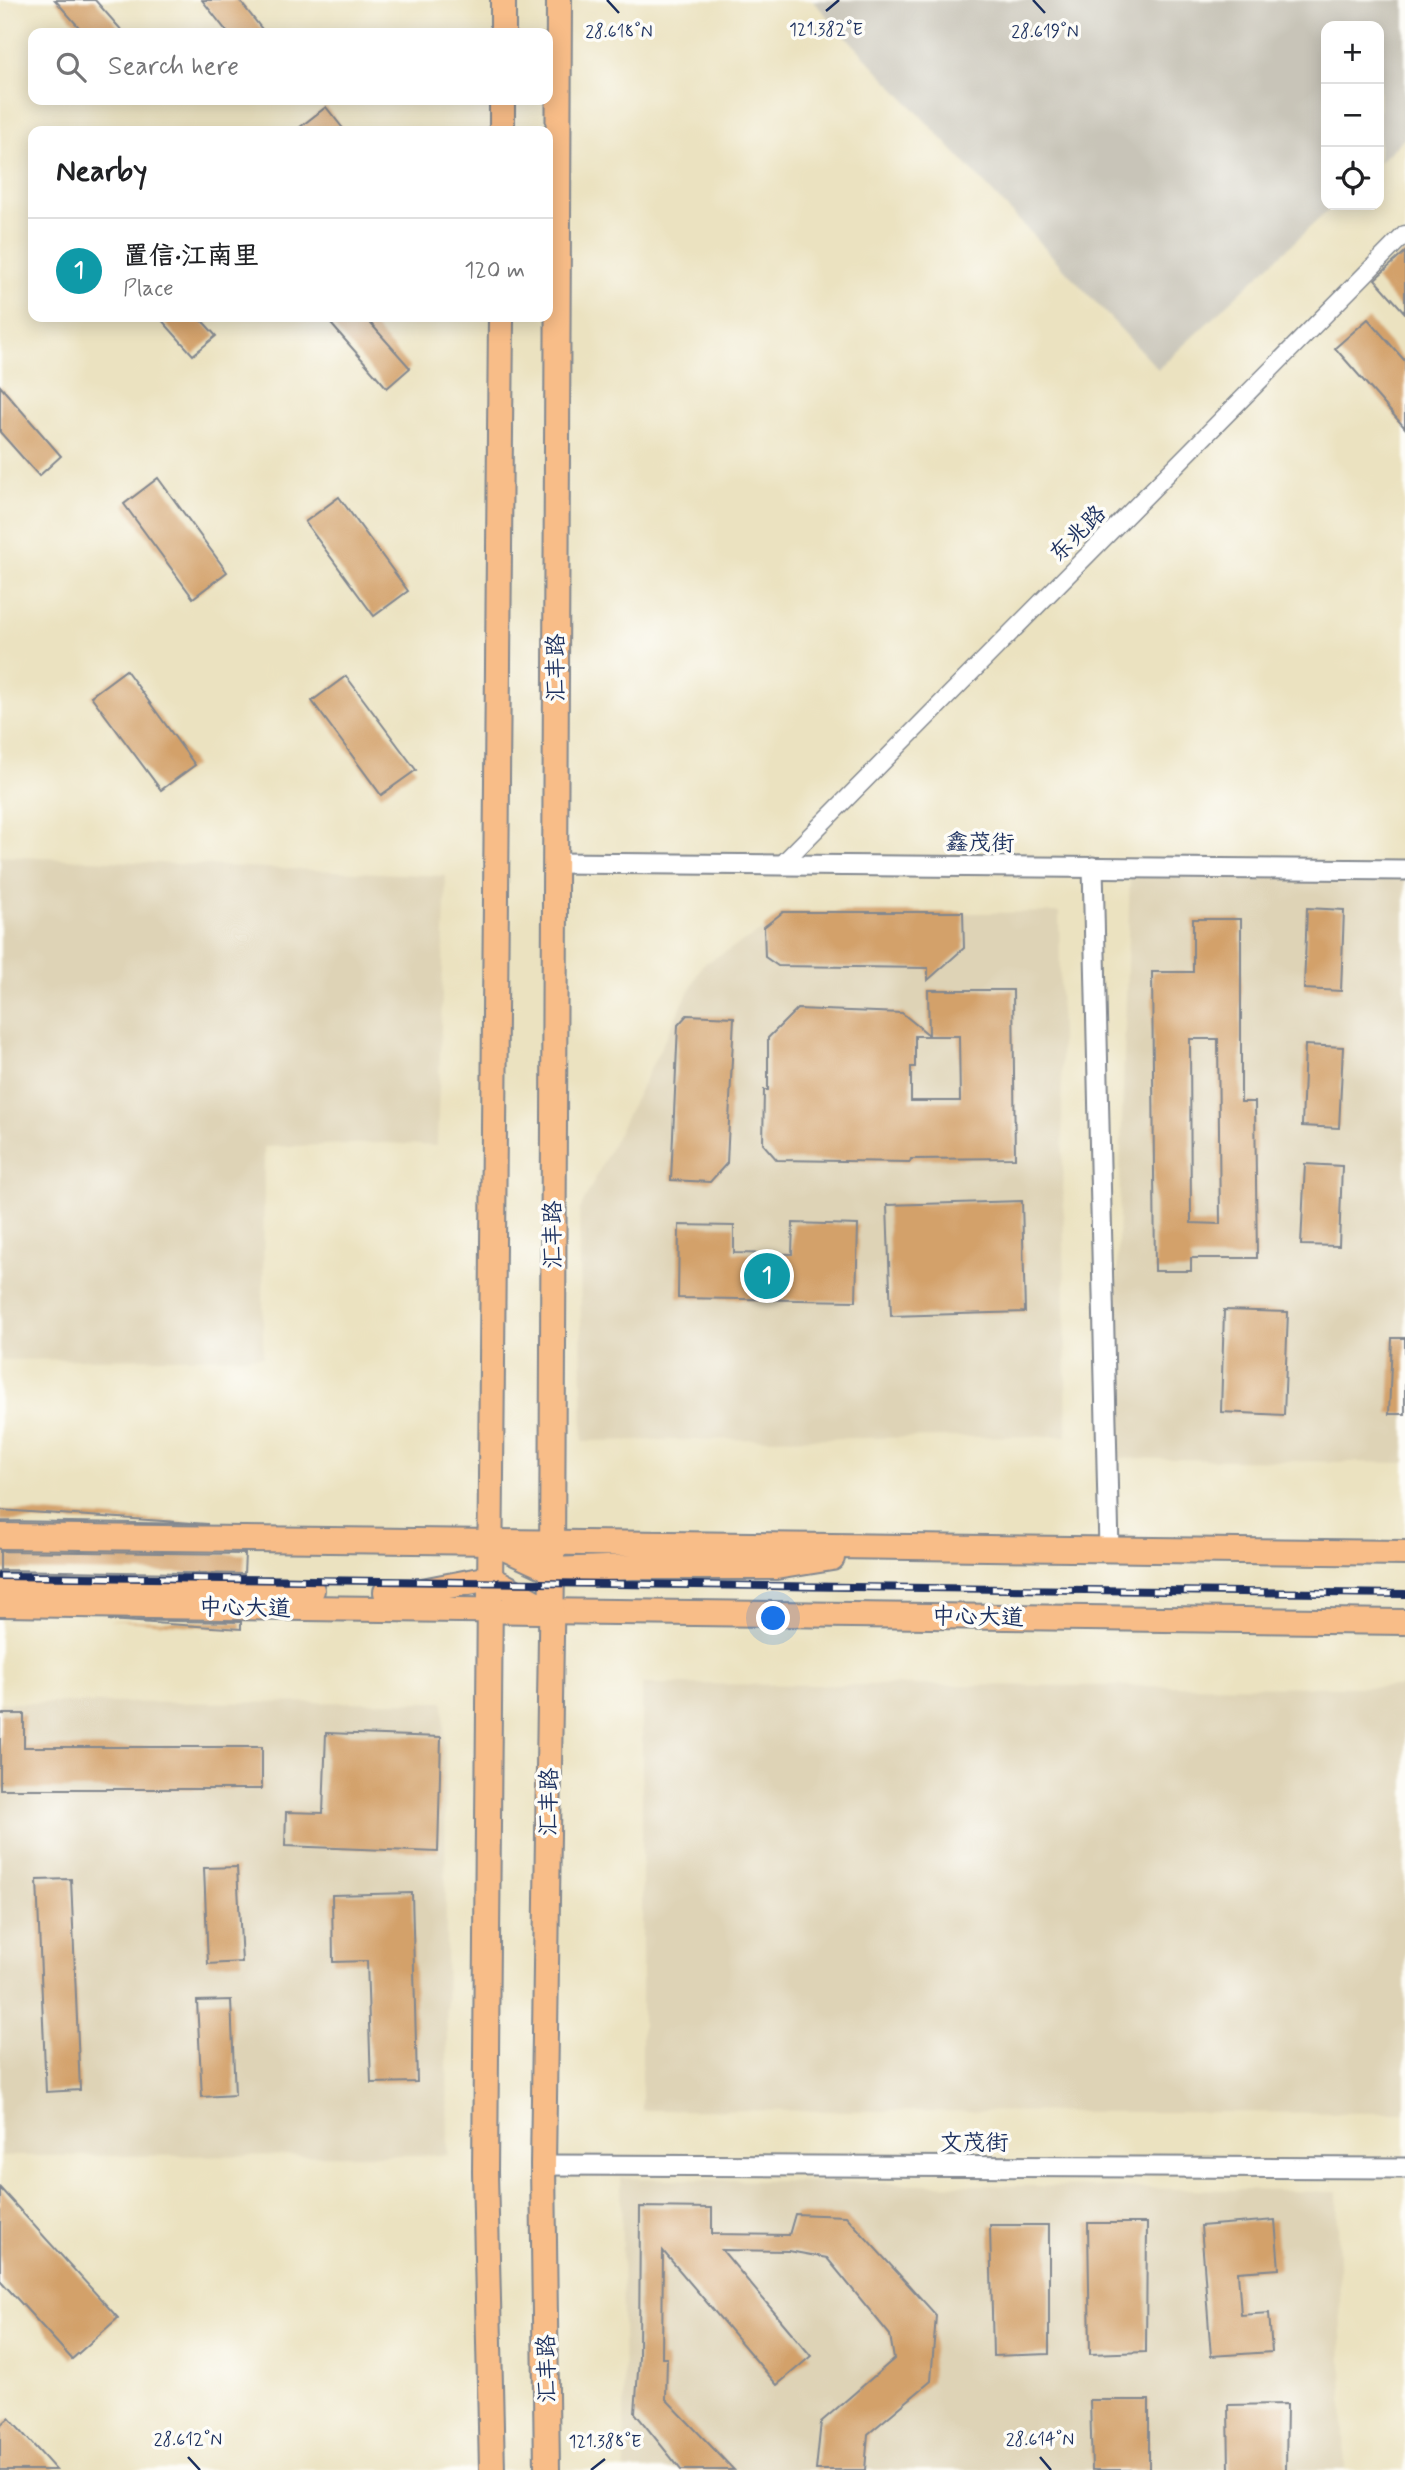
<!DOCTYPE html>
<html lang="en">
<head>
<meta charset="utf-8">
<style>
	:root { --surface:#fff; --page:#f2f2f2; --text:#202124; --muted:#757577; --line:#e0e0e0; --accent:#7c3aed }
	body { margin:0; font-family:Mynerve,"LXGW WenKai TC",sans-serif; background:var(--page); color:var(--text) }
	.controls { position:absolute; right:21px; top:21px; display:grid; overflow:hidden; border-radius:14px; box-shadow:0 4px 18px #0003 }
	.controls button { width:63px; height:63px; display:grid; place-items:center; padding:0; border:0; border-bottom:2px solid var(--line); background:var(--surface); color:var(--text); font:35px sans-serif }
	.you { position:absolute; left:774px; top:1619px; width:24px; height:24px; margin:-18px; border:5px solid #fff; border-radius:50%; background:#1a73e8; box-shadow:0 0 0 10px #1a73e833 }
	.badge { display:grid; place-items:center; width:46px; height:46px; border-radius:50%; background:var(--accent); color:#fff; font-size:23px; font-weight:700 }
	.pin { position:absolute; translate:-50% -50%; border:4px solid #fff; box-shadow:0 2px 7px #0006 }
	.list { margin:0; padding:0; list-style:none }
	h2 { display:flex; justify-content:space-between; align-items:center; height:91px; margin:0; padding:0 28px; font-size:30px }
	h2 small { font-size:23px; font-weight:400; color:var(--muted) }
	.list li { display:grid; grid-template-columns:46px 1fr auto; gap:21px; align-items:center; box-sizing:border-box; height:105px; padding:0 28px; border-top:2px solid var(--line) }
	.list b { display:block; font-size:26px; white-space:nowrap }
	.list p { margin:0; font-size:23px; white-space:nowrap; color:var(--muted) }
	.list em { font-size:23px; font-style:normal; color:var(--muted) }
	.icon { flex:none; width:38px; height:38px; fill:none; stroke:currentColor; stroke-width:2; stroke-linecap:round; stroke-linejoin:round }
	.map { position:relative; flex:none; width:1405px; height:2470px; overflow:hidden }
	.search { position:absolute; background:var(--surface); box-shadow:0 4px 18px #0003; left:28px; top:28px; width:525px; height:77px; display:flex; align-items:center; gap:18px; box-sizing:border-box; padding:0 24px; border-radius:14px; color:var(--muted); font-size:26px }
	.panel { position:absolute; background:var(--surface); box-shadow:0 4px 18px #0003; left:28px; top:126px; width:525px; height:196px; border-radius:14px }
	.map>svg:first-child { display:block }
</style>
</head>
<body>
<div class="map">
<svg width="1405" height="2470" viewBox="0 0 1405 2470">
	<rect width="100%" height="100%" fill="#fdfcf7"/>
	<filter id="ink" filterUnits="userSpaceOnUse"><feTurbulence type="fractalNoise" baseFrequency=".0143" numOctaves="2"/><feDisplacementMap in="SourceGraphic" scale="14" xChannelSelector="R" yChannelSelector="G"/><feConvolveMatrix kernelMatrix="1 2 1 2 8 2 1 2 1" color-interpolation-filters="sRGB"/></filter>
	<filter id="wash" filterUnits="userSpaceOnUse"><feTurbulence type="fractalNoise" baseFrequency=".00686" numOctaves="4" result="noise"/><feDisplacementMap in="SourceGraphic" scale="28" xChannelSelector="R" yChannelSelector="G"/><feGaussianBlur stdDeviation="1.57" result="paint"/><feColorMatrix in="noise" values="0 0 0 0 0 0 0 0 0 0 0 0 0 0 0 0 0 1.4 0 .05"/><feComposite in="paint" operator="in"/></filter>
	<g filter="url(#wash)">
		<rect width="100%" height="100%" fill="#ebe2c0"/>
		<g fill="#ded3b6">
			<polygon points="0,856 446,876 437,1146 385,1143 264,1147 263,1357 0,1360"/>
			<polygon points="1130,872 1405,880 1405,1463 1111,1458"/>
			<polygon points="1059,912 1067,1436 583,1441 579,1211 702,965 790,915"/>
			<polygon points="642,1684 1405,1687 1405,2113 642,2110"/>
			<polygon points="444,1702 448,2155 0,2156 0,1703"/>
			<polygon points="621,2178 1337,2192 1345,2470 625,2470"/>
		</g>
		<polygon fill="#c8c4b8" points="812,0 1405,0 1405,138 1379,162 1379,26 1326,26 1326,205 1334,205 1158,369"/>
		<g id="blocks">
			<g fill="#d3a16a" fill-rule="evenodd">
				<polygon points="55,0 95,0 124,33 84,33"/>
				<polygon points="202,0 239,0 265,33 228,33"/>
				<polygon points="326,107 345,131 295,131"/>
				<polygon points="1405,252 1405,313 1375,279"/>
				<polygon points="159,317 199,317 216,336 193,355"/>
				<polygon points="325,317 365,317 410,368 387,388"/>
				<polygon points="1368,319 1405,361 1405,428 1335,348"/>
				<polygon points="0,386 61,456 39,476 0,432"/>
				<polygon points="158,478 227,572 193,598 124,504"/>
				<polygon points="339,497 408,591 374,616 305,522"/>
				<polygon points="126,670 195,765 161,790 91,696"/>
				<polygon points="346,676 416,770 381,795 312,701"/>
				<polygon points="1307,908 1344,910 1341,991 1304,989"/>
				<polygon points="783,912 963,912 964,948 928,980 928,968 778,966 765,957 764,927"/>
				<path d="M 1193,919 L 1241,919 L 1241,1102 L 1255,1102 L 1257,1258 L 1191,1258 L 1191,1271 L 1155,1271 L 1152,972 L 1193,972 ZM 1190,1039 L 1218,1039 L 1220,1224 L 1191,1223 Z"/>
				<path d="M 928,990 L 1013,990 L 1015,1158 L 911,1159 L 910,1162 L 777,1160 L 763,1144 L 764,1090 L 768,1090 L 768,1038 L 797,1009 L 902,1013 L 929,1035 ZM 915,1036 L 959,1036 L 960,1101 L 911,1101 L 911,1067 L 915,1067 Z"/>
				<polygon points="687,1015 734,1017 727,1163 710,1182 671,1180 678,1025"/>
				<polygon points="1305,1045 1343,1047 1339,1128 1302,1126"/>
				<polygon points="1305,1164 1342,1166 1339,1246 1301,1245"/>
				<polygon points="1022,1201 1025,1312 891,1316 887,1205"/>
				<polygon points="793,1223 858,1225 856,1301 678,1298 679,1225 734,1226 734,1253 792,1254"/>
				<polygon points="1224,1310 1288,1312 1284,1415 1221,1412"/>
				<polygon points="1392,1338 1405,1338 1405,1414 1389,1414"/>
				<polygon points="0,1510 208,1524 0,1521"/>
				<polygon points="0,1551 245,1554 244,1574 0,1570"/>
				<polygon points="108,1620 241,1622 241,1629"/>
				<polygon points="0,1714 24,1714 24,1747 262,1747 262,1789 0,1789"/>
				<polygon points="326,1733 441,1737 438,1852 285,1846 286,1812 323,1813"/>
				<polygon points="237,1867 242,1962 208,1964 204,1868"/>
				<polygon points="71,1879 80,2090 46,2092 37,1880"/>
				<polygon points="412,1893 417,2082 371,2083 367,1961 333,1962 332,1895"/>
				<polygon points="231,2000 235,2095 202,2097 197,2001"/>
				<polygon points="0,2188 118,2318 72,2359 0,2280"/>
				<polygon points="640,2207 712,2208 712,2234 789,2235 795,2214 846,2216 936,2315 931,2381 868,2434 865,2470 816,2470 821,2422 894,2359 890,2335 827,2258 789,2251 722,2250 811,2356 777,2385 663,2251 662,2358 667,2358 666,2399 734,2470 681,2470 635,2413 639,2357"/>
				<polygon points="1275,2220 1279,2269 1238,2272 1241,2315 1269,2313 1272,2352 1211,2356 1201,2226"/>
				<polygon points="1088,2223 1147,2223 1146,2352 1090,2354"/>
				<polygon points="990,2225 1049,2225 1049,2354 993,2356"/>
				<polygon points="1090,2400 1149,2400 1149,2470 1092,2470"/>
				<polygon points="1287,2404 1286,2470 1229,2470 1228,2405"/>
				<polygon points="9,2418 56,2470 0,2470 0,2426"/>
			</g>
		</g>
	</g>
	<g filter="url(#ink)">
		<use href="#blocks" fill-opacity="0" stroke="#83888f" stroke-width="2"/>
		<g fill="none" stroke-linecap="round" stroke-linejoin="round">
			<defs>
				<polyline id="minor" points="781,865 1405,234"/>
				<g id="tertiary">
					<polyline points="554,863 1405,870"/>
					<polyline points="1093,867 1109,1550"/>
					<polyline points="543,2165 1405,2168"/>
				</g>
				<g id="primary">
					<polyline points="503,33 503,0"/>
					<polyline points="502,131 502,100"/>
					<polyline points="0,1536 1405,1553"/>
					<polyline points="500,1546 552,1570 633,1567 776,1567 832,1558"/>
					<polyline points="0,1585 312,1590"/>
					<polyline points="386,1592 417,1592 490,1578 547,1609"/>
					<polyline points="0,1604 1405,1622"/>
					<polyline points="492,2470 485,2172 501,317"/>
					<polyline points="547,2470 543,2165 552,1570 559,0"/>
				</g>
			</defs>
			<use href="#minor" stroke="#83888f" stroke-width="19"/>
			<use href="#tertiary" stroke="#83888f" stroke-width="23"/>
			<use href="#primary" stroke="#83888f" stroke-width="28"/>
			<use href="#minor" stroke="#fff" stroke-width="16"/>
			<use href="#tertiary" stroke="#fff" stroke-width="19"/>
			<use href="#primary" stroke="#f8bd88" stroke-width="24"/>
			<defs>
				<polyline id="rail" points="0,1576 1405,1594"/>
			</defs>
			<use href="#rail" stroke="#1b2f5e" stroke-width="8"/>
			<use href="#rail" stroke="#fdfcf7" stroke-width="5" stroke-dasharray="16" stroke-linecap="butt"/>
		</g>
	</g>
	<path fill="none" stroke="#1b2f5e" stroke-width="2.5" d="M 607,0 L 619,13M 1033,0 L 1045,13M 826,11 L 839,0M 188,2457 L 200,2470M 1040,2457 L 1051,2470M 591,2470 L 605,2459"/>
	<g text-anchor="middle" stroke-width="7" stroke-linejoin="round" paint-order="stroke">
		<g font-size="23" fill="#1b2f5e" stroke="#fdfcf7">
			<text transform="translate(1077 533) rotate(-45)" y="8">东兆路</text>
			<text transform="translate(555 668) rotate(-90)" y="8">汇丰路</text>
			<text transform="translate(980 842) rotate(1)" y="8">鑫茂街</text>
			<text transform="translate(552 1235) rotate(-90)" y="8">汇丰路</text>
			<text transform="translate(245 1607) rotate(1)" y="8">中心大道</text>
			<text transform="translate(978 1616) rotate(1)" y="8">中心大道</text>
			<text transform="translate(548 1802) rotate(-89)" y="8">汇丰路</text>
			<text x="974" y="2150">文茂街</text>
			<text transform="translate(546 2369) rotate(-91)" y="8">汇丰路</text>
		</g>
	</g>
	<g font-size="18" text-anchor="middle" fill="#1b2f5e" stroke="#fdfcf7" stroke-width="7" stroke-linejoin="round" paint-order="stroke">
		<text x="826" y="35">121.382°E</text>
		<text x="619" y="37">28.618°N</text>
		<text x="1045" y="37">28.619°N</text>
		<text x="188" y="2445">28.612°N</text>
		<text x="1040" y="2445">28.614°N</text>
		<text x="605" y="2447">121.388°E</text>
	</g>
</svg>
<div class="controls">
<button>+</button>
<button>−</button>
<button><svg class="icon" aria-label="locate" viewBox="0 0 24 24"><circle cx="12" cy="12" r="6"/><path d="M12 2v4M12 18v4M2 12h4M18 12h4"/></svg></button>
</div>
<div class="you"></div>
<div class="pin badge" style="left:767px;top:1276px;background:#0f9aa8">1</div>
<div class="search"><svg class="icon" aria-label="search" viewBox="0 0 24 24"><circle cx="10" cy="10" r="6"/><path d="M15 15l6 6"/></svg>Search here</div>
<section class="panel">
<h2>Nearby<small></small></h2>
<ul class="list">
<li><span class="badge" style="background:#0f9aa8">1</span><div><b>置信·江南里</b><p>Place</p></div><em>120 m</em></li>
</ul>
</section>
</div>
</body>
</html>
